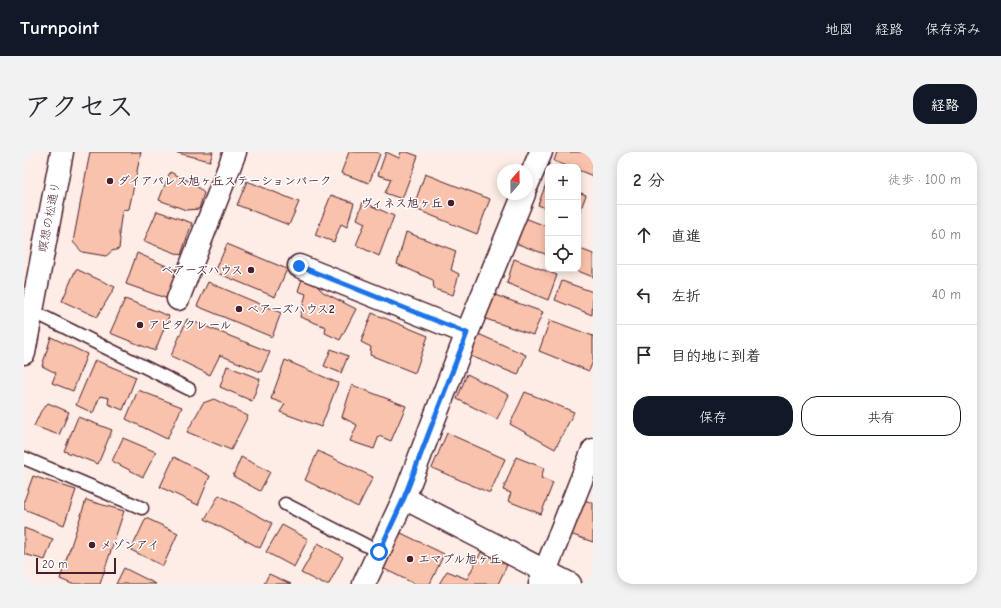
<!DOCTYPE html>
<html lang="ja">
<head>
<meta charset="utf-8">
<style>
	:root { --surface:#fff; --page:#f2f2f3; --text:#2b2b33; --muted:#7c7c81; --line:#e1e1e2; --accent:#111827 }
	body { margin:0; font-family:"Comic Neue","Klee One",sans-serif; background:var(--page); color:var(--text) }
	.controls { position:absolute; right:12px; top:12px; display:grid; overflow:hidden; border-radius:8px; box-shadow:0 2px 10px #0003 }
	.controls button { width:36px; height:36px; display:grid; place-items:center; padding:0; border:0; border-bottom:1px solid var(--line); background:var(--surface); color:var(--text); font:20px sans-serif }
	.compass { position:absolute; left:473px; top:12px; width:36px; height:36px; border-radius:50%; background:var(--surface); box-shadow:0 2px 10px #0003; rotate:20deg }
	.scale { position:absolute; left:12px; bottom:10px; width:80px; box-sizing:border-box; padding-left:4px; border:2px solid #4a1f2b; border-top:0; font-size:11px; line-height:14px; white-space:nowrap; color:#4a1f2b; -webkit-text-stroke:3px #fff; paint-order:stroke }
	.stop { position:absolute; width:12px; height:12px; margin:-9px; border:3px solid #1a73e8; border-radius:50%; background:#fff }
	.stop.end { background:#1a73e8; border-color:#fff; box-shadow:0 1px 4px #0008 }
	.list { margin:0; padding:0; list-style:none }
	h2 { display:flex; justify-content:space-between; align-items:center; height:52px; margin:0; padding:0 16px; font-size:17px }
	h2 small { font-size:13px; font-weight:400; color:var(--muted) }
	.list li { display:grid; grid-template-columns:26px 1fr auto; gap:12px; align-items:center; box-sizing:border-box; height:60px; padding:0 16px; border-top:1px solid var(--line) }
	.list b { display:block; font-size:15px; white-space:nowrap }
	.list em { font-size:13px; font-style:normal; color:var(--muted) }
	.actions { display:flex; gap:8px; padding:12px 16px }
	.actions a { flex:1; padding:9px 0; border:1px solid var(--accent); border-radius:16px; text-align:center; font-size:14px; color:var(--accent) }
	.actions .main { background:var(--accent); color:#fff }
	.icon { flex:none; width:22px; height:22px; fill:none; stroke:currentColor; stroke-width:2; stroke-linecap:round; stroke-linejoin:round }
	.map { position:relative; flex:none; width:569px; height:432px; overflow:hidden; border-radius:16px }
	header { display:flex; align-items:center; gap:24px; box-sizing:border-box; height:56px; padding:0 20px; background:var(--accent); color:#fff }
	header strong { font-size:19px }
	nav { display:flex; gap:22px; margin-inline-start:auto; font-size:14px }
	.intro { display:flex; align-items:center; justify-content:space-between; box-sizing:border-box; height:96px; padding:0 24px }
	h1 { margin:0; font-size:28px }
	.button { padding:10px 18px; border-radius:16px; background:var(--accent); color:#fff; font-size:14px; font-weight:700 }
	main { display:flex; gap:24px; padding:0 24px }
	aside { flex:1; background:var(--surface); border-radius:16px; box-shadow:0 2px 10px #0003 }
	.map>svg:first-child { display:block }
</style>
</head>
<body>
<header>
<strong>Turnpoint</strong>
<nav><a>地図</a><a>経路</a><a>保存済み</a></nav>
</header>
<div class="intro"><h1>アクセス</h1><a class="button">経路</a></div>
<main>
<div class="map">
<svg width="569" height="432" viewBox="0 0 569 432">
	<rect width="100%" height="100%" fill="#fdede6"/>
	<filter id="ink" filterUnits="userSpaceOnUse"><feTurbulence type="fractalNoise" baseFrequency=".025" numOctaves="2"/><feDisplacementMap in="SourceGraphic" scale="8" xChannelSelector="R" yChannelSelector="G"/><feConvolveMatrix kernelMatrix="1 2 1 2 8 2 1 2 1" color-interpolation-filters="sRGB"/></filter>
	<g filter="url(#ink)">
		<g fill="#f9c2ac" stroke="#4a1f2b">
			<polygon points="66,0 117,0 105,57 98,58 95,81 96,88 95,97 88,99 82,104 58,100 49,90"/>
			<polygon points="150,0 189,0 186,9"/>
			<polygon points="325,0 352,0 356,2 345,31 317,21"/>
			<polygon points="362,0 375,6 377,0 383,0 394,4 378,47 361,41 367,27 354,23"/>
			<polygon points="533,0 569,0 569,24 554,18 554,15 545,15 530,9"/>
			<polygon points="146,20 169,31 180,41 175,57 162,58 135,48"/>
			<polygon points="401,22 466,47 453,82 389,56"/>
			<polygon points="223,29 275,50 265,73 213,53"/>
			<polygon points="523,29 524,29 524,57 514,53"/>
			<polygon points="554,40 562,43 554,65"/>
			<polygon points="307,43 330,51 323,75 317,72 310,90 291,83"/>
			<polygon points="339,50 370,64 355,104 332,93 341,71 333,67"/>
			<polygon points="133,59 168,71 157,103 120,89"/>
			<polygon points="501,66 524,75 524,103 491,91"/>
			<polygon points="382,80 432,99 427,118 435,122 429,143 410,137 409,128 373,112"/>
			<polygon points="203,92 263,117 251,145 191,120"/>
			<polygon points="554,96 569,102 569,125 549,117 554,117"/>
			<polygon points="113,101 154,119 144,147 102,132"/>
			<polygon points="490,107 533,123 524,148 483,131"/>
			<polygon points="52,117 91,135 73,165 38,149"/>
			<polygon points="278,127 291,132 299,140 332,157 316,188 301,181 302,175 276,165 282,142 274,139"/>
			<polygon points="538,129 569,140 568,163 531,148"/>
			<polygon points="184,130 257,161 248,185 173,154"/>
			<polygon points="468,142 519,160 509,183 459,166"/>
			<polygon points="101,147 145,164 131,199 86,181"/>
			<polygon points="348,161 404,184 391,221 346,203 347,195 337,190"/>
			<polygon points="163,167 246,200 237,220 196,203 186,223 147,204"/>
			<polygon points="526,168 569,184 569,209 565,219 515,199"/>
			<polygon points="452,181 502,203 494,223 444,203"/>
			<polygon points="27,185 63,202 49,239 28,231 32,221 18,214"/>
			<polygon points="307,197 324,204 317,221 300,214"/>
			<polygon points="71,208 112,225 99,258 84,252 85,246 76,244 69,261 52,253"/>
			<polygon points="261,208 314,231 297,275 256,260 261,252 247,247"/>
			<polygon points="203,214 236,227 228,249 196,235"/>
			<polygon points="443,222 485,243 473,267 433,247"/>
			<polygon points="328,233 382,254 367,289 355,284 350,297 326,289 333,273 318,265"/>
			<polygon points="114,238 158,255 143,287 102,267"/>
			<polygon points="501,240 550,260 531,297 486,272"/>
			<polygon points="190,247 224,264 207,298 163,280 179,251"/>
			<polygon points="24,251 45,260 35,283 10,274 17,259"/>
			<polygon points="54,265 88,278 74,312 40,299"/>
			<polygon points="423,281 481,307 466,341 408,316"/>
			<polygon points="99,286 132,300 119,325 88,309"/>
			<polygon points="294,299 349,325 334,355 281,328"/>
			<polygon points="150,305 186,324 174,353 136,335"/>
			<polygon points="217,305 246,320 236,339 209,324"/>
			<polygon points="492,305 520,316 517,326 529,331 517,362 484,349 487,341 479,338"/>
			<polygon points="9,324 52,338 40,373 0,357 0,349"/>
			<polygon points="195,343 248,371 236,396 181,367"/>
			<polygon points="62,348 100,359 76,432 48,432 36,427"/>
			<polygon points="560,348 569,351 569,390 546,382"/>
			<polygon points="122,366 154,381 139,414 107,398"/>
			<polygon points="258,373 284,387 270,415 242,400"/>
			<polygon points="0,376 29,387 21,408 0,402"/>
			<polygon points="371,378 420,402 406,432 391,432 352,413"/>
			<polygon points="294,391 319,405 305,432 299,432 277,421"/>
			<polygon points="457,400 483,413 474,432 415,432 423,419 443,427"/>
			<polygon points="100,416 132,432 92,432"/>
			<polygon points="245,422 267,432 240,432"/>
		</g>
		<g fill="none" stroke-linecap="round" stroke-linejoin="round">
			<defs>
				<g id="service">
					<polyline points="8,159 165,237"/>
					<polyline points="0,306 118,356"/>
					<polyline points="261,352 355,400"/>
				</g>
				<g id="minor">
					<polyline points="503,33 517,0"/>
					<polyline points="275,114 443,181"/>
					<polyline points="154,147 211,0"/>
					<polyline points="380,346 546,432"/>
					<polyline points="340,432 380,346 443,181 500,42"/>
					<polyline points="516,432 569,298"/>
				</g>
				<polyline id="tertiary" points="0,201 38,0"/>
			</defs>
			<use href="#service" stroke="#4a1f2b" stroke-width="15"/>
			<use href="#minor" stroke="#4a1f2b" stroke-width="25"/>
			<use href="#tertiary" stroke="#4a1f2b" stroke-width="25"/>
			<use href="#service" stroke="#fff" stroke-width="12"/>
			<use href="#minor" stroke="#fff" stroke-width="22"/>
			<use href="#tertiary" stroke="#fff" stroke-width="22"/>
		</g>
	</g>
	<g fill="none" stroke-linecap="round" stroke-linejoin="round" filter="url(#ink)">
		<polyline stroke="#1a73e8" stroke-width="5" points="275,114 443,181 380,346 355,400"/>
	</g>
	<g fill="#4a1f2b" stroke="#fff" stroke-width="1.5">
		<circle cx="86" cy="29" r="4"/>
		<circle cx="427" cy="51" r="4"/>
		<circle cx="227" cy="118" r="4"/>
		<circle cx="215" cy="157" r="4"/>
		<circle cx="116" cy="173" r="4"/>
		<circle cx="68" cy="393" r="4"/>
		<circle cx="386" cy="407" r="4"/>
	</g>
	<g text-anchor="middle" stroke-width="3" stroke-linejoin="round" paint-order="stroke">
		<g font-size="12" font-weight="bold" fill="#4a1f2b" stroke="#fff" text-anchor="start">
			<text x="94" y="33">ダイアパレス旭ヶ丘ステーションパーク</text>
			<text x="419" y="55" text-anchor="end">ヴィネス旭ヶ丘</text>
			<text x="219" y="122" text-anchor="end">ベアーズハウス</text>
			<text x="223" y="161">ベアーズハウス2</text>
			<text x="124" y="177">アピタクレール</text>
			<text x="76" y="397">メゾンアイ</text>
			<text x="394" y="411">エマブル旭ヶ丘</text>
		</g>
		<g font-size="12" fill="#4a1f2b" stroke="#fff">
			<text transform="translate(25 65) rotate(-79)" y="4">瞑想の松通り</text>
		</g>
	</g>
</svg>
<div class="controls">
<button>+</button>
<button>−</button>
<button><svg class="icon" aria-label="locate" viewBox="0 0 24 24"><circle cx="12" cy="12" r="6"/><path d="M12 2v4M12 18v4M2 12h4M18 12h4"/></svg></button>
</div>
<svg class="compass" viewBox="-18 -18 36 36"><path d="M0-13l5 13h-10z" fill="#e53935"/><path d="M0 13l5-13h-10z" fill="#7c7c81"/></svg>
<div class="scale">20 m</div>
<div class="stop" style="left:355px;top:400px"></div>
<div class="stop end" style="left:275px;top:114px"></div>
</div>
<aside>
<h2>2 分<small>徒歩 · 100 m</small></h2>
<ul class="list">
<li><svg class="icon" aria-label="ahead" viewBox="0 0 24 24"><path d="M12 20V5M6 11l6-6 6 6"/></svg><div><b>直進</b></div><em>60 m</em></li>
<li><svg class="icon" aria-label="left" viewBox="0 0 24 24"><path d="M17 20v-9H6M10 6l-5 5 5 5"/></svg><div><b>左折</b></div><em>40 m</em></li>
<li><svg class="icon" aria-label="arrive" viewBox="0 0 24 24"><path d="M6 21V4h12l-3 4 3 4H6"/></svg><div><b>目的地に到着</b></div></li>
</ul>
<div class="actions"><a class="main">保存</a><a>共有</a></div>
</aside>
</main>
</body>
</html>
